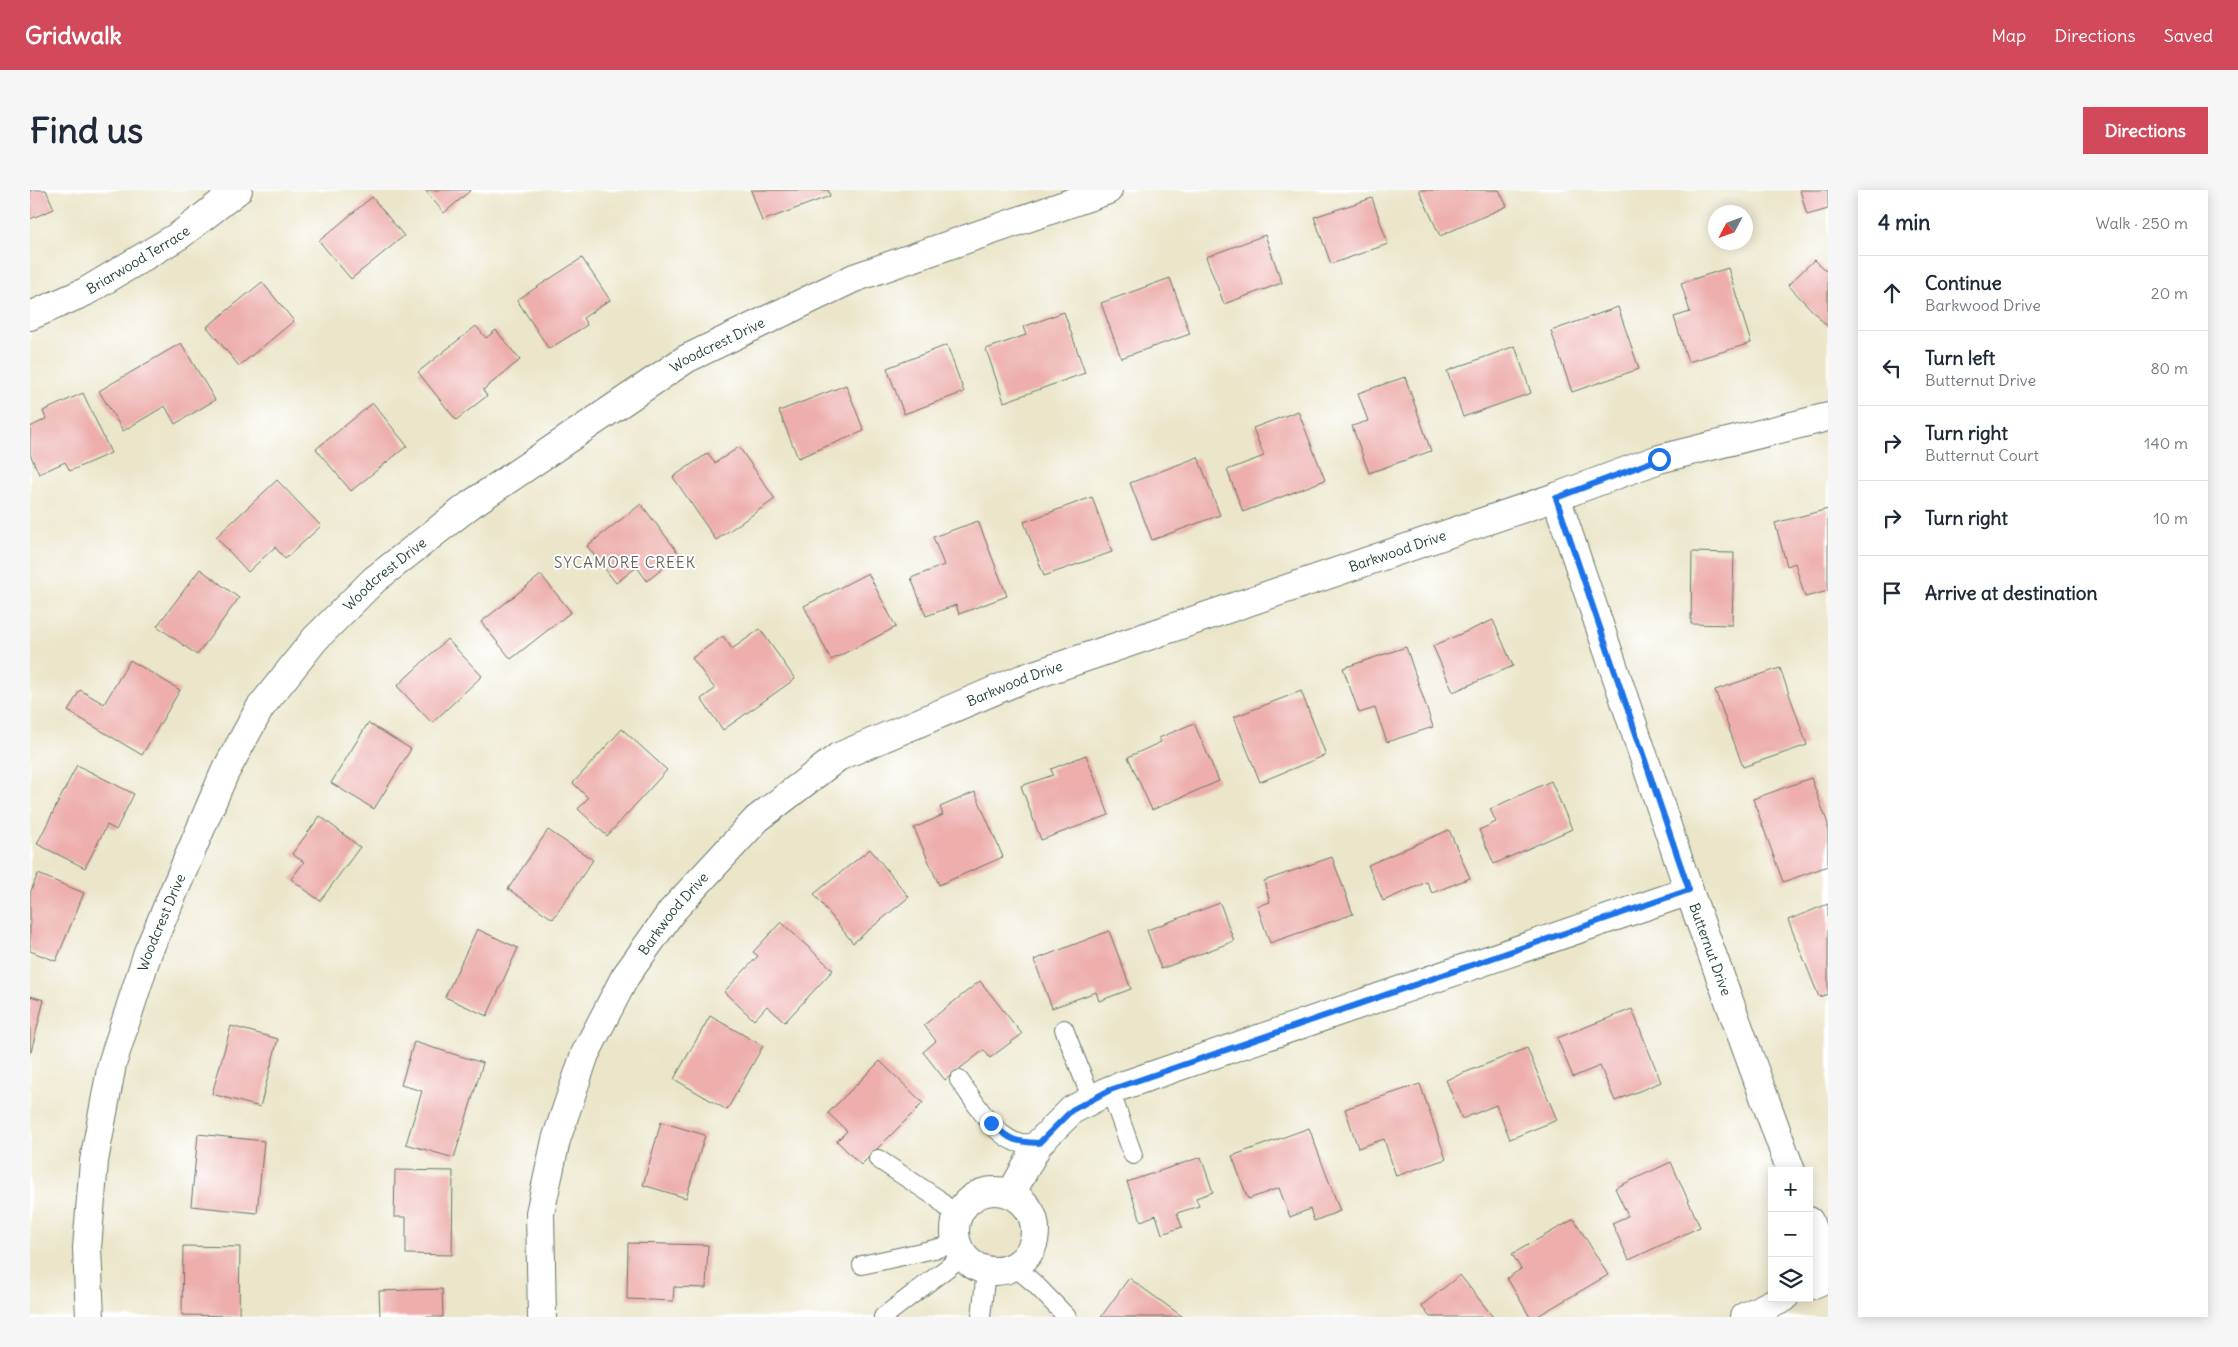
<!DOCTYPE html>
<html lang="en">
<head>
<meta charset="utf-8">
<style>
	:root { --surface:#fff; --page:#f6f6f7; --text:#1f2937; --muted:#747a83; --line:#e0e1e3; --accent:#d1495b }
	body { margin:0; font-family:Delius,sans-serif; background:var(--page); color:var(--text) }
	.controls { position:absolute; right:15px; bottom:15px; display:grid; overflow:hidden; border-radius:0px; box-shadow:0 2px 12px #0003 }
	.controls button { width:45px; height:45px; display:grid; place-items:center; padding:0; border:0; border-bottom:1px solid var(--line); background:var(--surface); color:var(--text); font:25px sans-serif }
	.compass { position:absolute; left:1678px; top:15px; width:45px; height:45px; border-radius:50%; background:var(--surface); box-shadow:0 2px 12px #0003; rotate:229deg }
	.stop { position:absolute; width:15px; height:15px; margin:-11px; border:4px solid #1a73e8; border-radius:50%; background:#fff }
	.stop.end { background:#1a73e8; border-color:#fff; box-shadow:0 1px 5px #0008 }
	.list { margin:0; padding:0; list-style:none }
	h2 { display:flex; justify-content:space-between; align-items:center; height:65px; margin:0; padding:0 20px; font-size:21px }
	h2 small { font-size:16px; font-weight:400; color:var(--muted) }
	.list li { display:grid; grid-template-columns:32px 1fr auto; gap:15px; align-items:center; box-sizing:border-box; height:75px; padding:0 20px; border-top:1px solid var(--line) }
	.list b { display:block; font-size:19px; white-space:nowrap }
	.list p { margin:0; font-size:16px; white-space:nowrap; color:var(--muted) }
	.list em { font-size:16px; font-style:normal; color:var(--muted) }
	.icon { flex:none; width:28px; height:28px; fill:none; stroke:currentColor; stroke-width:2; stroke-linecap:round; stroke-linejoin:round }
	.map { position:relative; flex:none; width:1798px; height:1127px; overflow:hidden; border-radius:0px }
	header { display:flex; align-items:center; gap:30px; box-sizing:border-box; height:70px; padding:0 25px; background:var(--accent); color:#fff }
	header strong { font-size:24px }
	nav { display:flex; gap:28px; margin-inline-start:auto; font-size:18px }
	.intro { display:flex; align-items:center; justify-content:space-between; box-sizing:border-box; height:120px; padding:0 30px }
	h1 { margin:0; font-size:35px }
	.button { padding:12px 22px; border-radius:0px; background:var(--accent); color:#fff; font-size:18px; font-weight:700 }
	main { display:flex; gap:30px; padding:0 30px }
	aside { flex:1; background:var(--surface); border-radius:0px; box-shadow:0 2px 12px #0003 }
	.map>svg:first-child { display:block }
</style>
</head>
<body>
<header>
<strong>Gridwalk</strong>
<nav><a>Map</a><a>Directions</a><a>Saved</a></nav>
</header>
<div class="intro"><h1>Find us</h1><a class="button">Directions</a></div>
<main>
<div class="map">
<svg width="1798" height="1127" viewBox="0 0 1798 1127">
	<rect width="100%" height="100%" fill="#fff"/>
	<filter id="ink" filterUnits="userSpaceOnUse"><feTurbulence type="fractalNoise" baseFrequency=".02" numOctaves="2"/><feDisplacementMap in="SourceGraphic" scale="10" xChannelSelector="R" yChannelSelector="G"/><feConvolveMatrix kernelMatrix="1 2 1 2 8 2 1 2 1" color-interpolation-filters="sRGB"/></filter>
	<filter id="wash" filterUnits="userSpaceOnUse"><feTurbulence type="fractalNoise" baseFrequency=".0096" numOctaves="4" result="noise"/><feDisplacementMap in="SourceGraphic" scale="20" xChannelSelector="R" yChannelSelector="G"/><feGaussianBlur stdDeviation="1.12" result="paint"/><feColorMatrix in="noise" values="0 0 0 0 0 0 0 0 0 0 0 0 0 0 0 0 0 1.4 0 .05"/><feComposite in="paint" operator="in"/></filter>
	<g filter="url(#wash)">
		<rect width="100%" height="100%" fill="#ebe6ca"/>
		<g id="blocks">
			<g fill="#edaeac">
				<polygon points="0,0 16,0 24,19 0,29"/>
				<polygon points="395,0 441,0 414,23"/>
				<polygon points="721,0 798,0 800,6 732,31"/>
				<polygon points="1389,0 1469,0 1477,16 1410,46"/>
				<polygon points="1770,0 1798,0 1798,19 1777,25"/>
				<polygon points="342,7 374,46 321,89 289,51"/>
				<polygon points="1342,8 1358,54 1301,74 1284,27"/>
				<polygon points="1235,45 1252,93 1194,114 1176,67"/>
				<polygon points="552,68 580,110 553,128 557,135 519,159 487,110"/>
				<polygon points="1784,70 1796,81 1798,79 1798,137 1758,95"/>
				<polygon points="1698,78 1721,153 1658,172 1644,127 1660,122 1651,93"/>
				<polygon points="1140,88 1160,144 1091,168 1071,113"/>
				<polygon points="232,92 264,131 209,176 177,137"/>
				<polygon points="1588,117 1609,179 1542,202 1521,141"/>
				<polygon points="1034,122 1055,183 974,212 956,159 996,145 993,137"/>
				<polygon points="446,136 456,148 466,140 490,170 453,200 457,206 426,230 388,182"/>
				<polygon points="151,153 185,210 145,234 135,216 93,241 69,201"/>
				<polygon points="917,155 934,202 874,224 857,178"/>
				<polygon points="1485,156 1501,203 1433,227 1417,181"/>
				<polygon points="1375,187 1401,261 1339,283 1322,236 1338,231 1328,203"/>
				<polygon points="816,195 834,241 768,268 749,221"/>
				<polygon points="53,203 81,263 40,281 35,272 9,284 0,264 0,237 16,229 13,221"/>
				<polygon points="343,213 377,256 321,301 286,259"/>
				<polygon points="1268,221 1295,290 1213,322 1197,280 1234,266 1223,238"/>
				<polygon points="709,257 745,309 686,350 643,287 678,263 685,273"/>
				<polygon points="1168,267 1190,325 1122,350 1100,293"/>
				<polygon points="247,290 291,336 255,369 245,357 218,382 186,347"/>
				<polygon points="1062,307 1082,362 1014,386 994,332"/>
				<polygon points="611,314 650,365 617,391 607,377 586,393 557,356"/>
				<polygon points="1798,319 1798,401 1775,407 1765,373 1757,376 1745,333"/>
				<polygon points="948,331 977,406 929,424 926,415 896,426 881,388 914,375 903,347"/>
				<polygon points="1662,362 1704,363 1702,435 1661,434"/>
				<polygon points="170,379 209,408 167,465 127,436"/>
				<polygon points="838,383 866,437 801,470 774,416"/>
				<polygon points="511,385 541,422 481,469 451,432"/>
				<polygon points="1463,430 1483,476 1423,502 1403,456"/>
				<polygon points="730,439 765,489 693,540 671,509 685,499 662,468 693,446 702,459"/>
				<polygon points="417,449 452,486 402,533 367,496"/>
				<polygon points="1376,457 1403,537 1357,552 1345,518 1329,523 1313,478"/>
				<polygon points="100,470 150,500 112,565 38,521 50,500 74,514"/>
				<polygon points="1750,478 1777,555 1713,577 1685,500"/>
				<polygon points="1271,501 1296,565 1230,592 1204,527"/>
				<polygon points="338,533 381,559 344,619 301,593"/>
				<polygon points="1164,533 1189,591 1122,620 1098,567 1131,552 1129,548"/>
				<polygon points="592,539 637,580 577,646 548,619 558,608 543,593"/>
				<polygon points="1056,565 1079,625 1011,650 991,596 1023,585 1021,579"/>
				<polygon points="47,575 104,604 86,640 77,635 55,678 7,654"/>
				<polygon points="1781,588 1798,634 1798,676 1753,692 1723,609"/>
				<polygon points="1521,591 1542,639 1464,674 1449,640 1466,632 1460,619"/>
				<polygon points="945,602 973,667 909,695 884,638 913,625 910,617"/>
				<polygon points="290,626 330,657 290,711 261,689 274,672 262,664"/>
				<polygon points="518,640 563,670 523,729 478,699"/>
				<polygon points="1419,640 1440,688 1402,703 1397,692 1353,711 1338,675"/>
				<polygon points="840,659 879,707 823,753 784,704"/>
				<polygon points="1302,667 1323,724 1240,753 1227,716 1240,712 1234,691"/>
				<polygon points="8,684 54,703 26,771 0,761 0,703"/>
				<polygon points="1190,713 1204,751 1131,779 1117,740"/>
				<polygon points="1798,714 1798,804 1789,807 1758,730"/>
				<polygon points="751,732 803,780 755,832 737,816 724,830 694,802 728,766 723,762"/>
				<polygon points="447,739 488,758 457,826 415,807"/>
				<polygon points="1079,741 1101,799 1069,811 1066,802 1022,818 1004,770"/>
				<polygon points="950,791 992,844 960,868 954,860 915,890 893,862 906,851 894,835"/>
				<polygon points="0,806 14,810 1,862 0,862"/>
				<polygon points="1602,819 1631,892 1585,911 1570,876 1543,887 1527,848"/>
				<polygon points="680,826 733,856 697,920 644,889"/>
				<polygon points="201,836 248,849 230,917 182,904"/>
				<polygon points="384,852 453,873 424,968 376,954 392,901 371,895"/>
				<polygon points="1497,858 1527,930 1480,949 1466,915 1432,929 1416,890"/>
				<polygon points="850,871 893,913 831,975 807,951 817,941 798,923"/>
				<polygon points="1390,894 1416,969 1366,986 1354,949 1328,958 1315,919"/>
				<polygon points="631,932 675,945 656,1008 613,995"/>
				<polygon points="1279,938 1310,1021 1284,1031 1280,1019 1260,1027 1249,998 1218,1009 1202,966"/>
				<polygon points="168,944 234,951 227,1023 161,1016"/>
				<polygon points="1171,967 1183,1002 1166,1008 1169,1016 1147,1023 1152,1037 1132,1044 1126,1025 1111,1031 1097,992"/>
				<polygon points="1641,972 1670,1037 1599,1070 1582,1033 1598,1026 1585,998"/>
				<polygon points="365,980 423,981 422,1065 376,1064 376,1027 364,1027"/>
				<polygon points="1544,1029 1578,1085 1506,1127 1500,1127 1477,1088 1491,1079 1482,1064"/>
				<polygon points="598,1053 678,1055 676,1098 644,1097 643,1111 597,1109"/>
				<polygon points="153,1056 210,1057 209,1126 152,1125"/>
				<polygon points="1430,1085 1463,1127 1400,1127 1391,1116"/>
				<polygon points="1099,1088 1153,1127 1071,1127"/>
				<polygon points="412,1099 413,1127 350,1127 349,1101"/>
			</g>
		</g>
	</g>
	<g filter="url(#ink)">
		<use href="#blocks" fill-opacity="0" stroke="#667868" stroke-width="1"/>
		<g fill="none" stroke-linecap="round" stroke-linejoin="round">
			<defs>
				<g id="lane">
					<polyline points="1034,839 1062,910"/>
					<path d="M 929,890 C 945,911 960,941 985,952 C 992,954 1002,953 1009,953"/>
					<polyline points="1080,900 1103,965"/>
					<polyline points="848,969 907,1008 927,1027"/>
					<polyline points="832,1075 927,1054"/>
					<polyline points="985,1077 1005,1094 1037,1127"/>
					<polyline points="853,1127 933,1066"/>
					<polyline points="951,1127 956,1081"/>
				</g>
				<g id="street">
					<path id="s1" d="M 0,126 L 55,102 L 150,45 L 208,0"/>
					<path id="s2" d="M 1526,307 L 1659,701 L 1761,981"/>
					<circle cx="965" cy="1041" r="40"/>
					<polyline points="981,1004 1009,953 1042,920 1080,900 1659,701"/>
					<polyline points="1779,1031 1798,1082"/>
					<polyline points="1779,1096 1798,1088"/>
					<path id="s3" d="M 60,1127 L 57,1058 L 64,971 L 82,874 L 118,762 L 194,584 L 230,518 L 285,449 L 344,390 L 440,315 L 656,169 L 824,88 L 1078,0"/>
					<path id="s4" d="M 512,1127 L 510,1023 L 526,950 L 555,864 L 595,787 L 642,721 L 727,629 L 808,567 L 992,489 L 1526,307 L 1629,269 L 1798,227"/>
					<polyline points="1714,1127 1754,1108"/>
				</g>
			</defs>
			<use href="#lane" stroke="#667868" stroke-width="20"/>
			<use href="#street" stroke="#667868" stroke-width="30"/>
			<use href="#lane" stroke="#fff" stroke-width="18"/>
			<use href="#street" stroke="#fff" stroke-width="28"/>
		</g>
	</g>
	<g fill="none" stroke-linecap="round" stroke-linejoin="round" filter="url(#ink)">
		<path stroke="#1a73e8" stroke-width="6" d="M 961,933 C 980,950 984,952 1009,953 L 1042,920 L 1080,900 L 1659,700 L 1526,308 L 1629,269"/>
	</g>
	<g text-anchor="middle" stroke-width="4" stroke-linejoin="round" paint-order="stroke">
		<g font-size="14" fill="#1f3d34" stroke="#fff">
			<text dy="5" stroke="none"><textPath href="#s1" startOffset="122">Briarwood Terrace</textPath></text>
			<text dy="5" stroke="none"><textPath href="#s3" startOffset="1230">Woodcrest Drive</textPath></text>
			<text dy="5" stroke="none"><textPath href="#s4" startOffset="1261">Barkwood Drive</textPath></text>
			<text dy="5" stroke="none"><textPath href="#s3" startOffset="825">Woodcrest Drive</textPath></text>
			<text dy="5" stroke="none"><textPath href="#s4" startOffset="856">Barkwood Drive</textPath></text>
			<text dy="5" stroke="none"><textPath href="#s4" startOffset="436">Barkwood Drive</textPath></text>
			<text dy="5" stroke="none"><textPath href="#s3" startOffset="405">Woodcrest Drive</textPath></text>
			<text dy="5" stroke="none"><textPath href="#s2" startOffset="478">Butternut Drive</textPath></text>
		</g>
		<g font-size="15" letter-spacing="1" fill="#67655e" stroke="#fff">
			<text x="595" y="378">SYCAMORE CREEK</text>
		</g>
	</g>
</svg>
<div class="controls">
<button>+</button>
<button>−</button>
<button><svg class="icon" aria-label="layers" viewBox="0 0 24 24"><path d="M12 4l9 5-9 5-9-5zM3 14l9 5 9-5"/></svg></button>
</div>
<svg class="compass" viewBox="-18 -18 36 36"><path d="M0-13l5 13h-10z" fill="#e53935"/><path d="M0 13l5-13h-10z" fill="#747a83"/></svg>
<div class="stop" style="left:1629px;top:269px"></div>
<div class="stop end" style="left:961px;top:933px"></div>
</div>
<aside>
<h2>4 min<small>Walk · 250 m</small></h2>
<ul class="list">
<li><svg class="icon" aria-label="ahead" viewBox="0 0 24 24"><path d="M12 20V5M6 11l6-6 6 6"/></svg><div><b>Continue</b><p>Barkwood Drive</p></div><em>20 m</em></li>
<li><svg class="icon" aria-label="left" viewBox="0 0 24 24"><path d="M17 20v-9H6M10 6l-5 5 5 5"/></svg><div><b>Turn left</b><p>Butternut Drive</p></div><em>80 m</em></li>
<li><svg class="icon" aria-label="right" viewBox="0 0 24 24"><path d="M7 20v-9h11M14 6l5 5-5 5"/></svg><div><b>Turn right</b><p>Butternut Court</p></div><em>140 m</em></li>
<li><svg class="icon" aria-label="right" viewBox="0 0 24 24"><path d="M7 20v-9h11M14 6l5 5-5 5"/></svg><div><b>Turn right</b></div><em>10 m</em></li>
<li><svg class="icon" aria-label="arrive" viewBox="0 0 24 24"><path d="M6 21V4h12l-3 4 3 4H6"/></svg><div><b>Arrive at destination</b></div></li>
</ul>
</aside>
</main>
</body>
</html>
